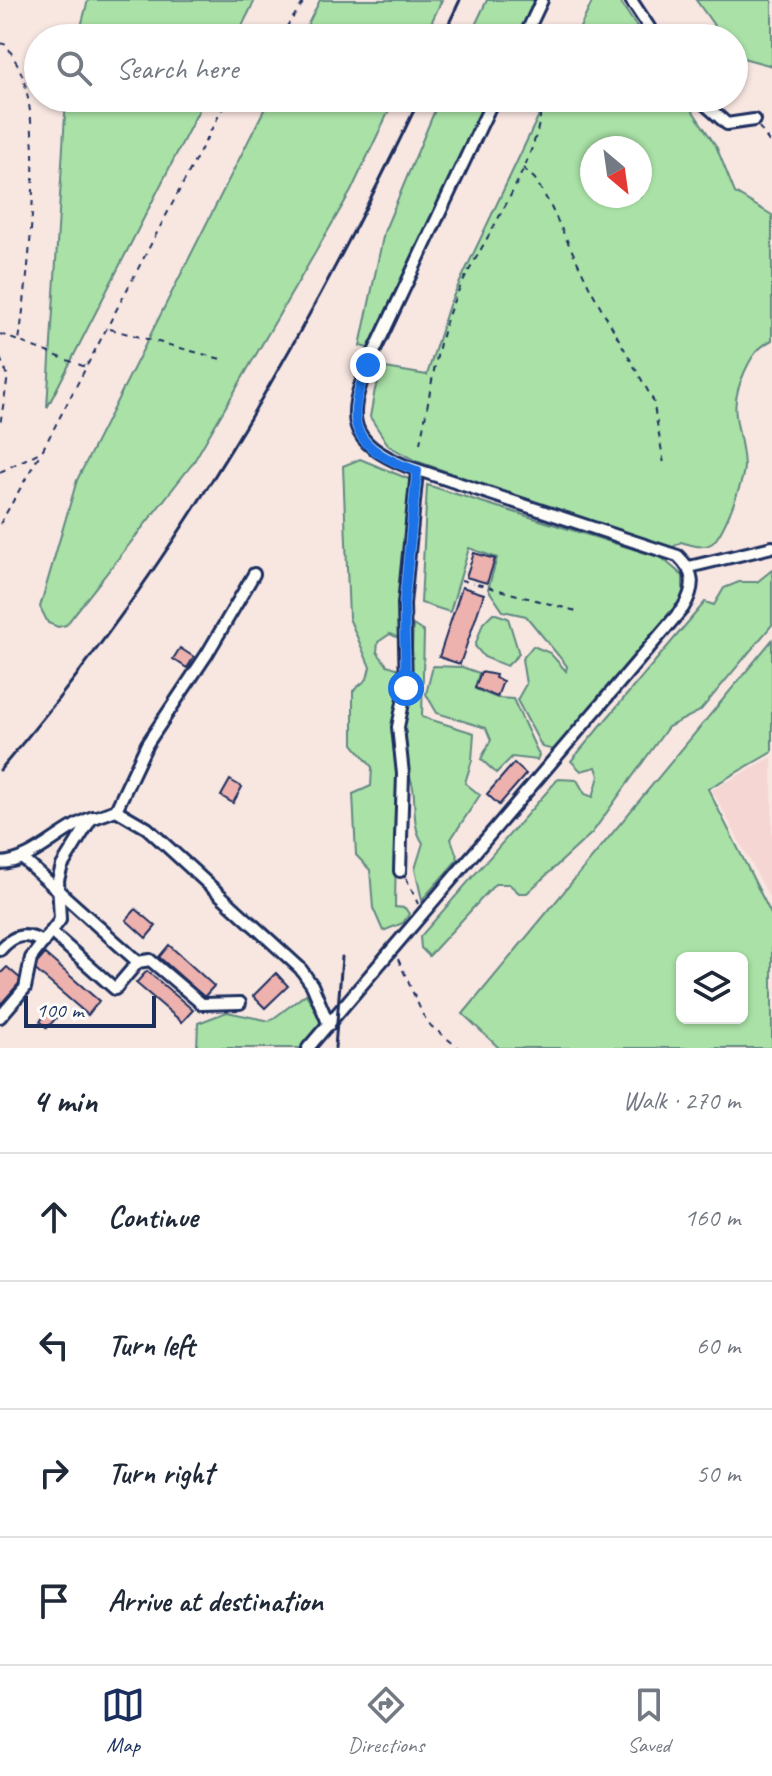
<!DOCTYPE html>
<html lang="en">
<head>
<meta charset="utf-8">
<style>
	:root { --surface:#fff; --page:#f2f2f3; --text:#1f2937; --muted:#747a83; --line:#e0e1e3; --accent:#1b2f5e }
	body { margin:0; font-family:Caveat,sans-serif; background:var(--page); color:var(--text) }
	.controls { position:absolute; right:24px; bottom:24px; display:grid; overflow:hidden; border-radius:12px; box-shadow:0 2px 6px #0004 }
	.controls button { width:72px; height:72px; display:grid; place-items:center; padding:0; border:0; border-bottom:2px solid var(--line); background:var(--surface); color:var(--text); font:40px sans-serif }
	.compass { position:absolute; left:580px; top:136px; width:72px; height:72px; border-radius:50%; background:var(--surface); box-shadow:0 2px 6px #0004; rotate:151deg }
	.scale { position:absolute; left:24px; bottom:20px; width:132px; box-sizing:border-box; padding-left:8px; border:4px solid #1b2f5e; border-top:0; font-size:22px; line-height:28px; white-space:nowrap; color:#1b2f5e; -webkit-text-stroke:6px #fdfcf7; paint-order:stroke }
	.stop { position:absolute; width:24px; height:24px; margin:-18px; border:6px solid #1a73e8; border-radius:50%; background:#fff }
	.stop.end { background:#1a73e8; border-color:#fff; box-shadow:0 2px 8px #0008 }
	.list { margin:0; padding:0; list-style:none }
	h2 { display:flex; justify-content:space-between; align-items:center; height:104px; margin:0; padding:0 32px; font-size:34px }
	h2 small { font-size:26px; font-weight:400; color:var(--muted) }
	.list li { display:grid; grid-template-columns:52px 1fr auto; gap:24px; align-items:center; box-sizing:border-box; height:128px; padding:0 32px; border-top:2px solid var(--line) }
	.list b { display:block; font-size:30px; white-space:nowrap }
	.list em { font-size:26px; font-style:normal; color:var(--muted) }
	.icon { flex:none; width:44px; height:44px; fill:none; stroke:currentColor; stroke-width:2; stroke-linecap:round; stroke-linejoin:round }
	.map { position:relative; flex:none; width:772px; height:1048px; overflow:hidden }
	.search { position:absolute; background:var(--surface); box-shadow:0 2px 6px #0004; left:24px; right:24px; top:24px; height:88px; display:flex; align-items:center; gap:20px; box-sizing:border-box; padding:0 28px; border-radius:44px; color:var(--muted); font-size:30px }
	.sheet { height:616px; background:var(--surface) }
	nav { display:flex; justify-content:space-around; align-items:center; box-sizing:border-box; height:112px; border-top:2px solid var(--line); background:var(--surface); font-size:22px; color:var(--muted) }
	nav a { display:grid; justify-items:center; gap:4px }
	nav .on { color:var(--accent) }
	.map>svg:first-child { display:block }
</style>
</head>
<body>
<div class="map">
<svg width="772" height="1048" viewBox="0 0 772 1048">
	<rect width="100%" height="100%" fill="#f8e6e1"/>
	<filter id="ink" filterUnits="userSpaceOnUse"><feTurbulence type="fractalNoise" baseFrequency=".0125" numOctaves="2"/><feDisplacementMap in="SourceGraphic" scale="16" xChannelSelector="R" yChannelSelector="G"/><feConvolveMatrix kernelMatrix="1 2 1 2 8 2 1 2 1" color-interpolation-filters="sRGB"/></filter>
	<g filter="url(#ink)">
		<polygon fill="#f5d6d2" points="772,757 772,902 712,790"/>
		<g fill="#a9e1a6" stroke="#628882" stroke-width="2" fill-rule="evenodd">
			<polygon points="88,0 255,0 236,38 78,38"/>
			<polygon points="320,0 442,0 424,38 301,38"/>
			<polygon points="487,0 535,0 517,38 469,38"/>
			<polygon points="593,0 619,0 644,38 575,38"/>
			<polygon points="696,0 772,0 772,66 743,58 734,49 734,38 723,38"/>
			<polygon points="66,98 205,98 47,408"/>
			<polygon points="270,98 395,98 351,191 193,463 66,625 58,627 48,623 40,607 77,480"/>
			<polygon points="440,98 488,98 368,348 360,346 384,232"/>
			<path d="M 547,98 L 684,98 L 716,146 L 735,193 L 772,215 L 772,340 C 757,348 752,356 745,371 C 725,415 742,424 744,466 C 744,480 723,537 711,544 C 702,549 691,545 681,542 L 670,549 L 416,461 L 389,446 L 370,417 L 375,389 L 386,368 L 427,375 L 449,305 ZM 592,148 L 640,148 L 640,196 L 592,196 Z"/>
			<path d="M 360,459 L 411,480 L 401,639 L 390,634 L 378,642 L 377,652 L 387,665 L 411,673 L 413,625 L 424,632 L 422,717 L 474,733 L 472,760 L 465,783 L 480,795 L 451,839 L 458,859 L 422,900 L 415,869 L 423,843 C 407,819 422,791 405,768 L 397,781 L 395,907 L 405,908 L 409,914 L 403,923 L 383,931 L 373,908 L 370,870 L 356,855 L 353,794 L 371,786 L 372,767 L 353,744 L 353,691 L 367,679 L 370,667 L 349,618 L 343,466 Z"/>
			<polygon points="427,485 662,558 683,576 683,597 554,750 542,747 517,700 526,684 522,659 533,646 550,653 566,671 567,666 526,616 503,611 488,589 497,558 469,548 450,612 421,603"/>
			<polygon points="772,570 772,625 700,711 668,727 592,833 527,893 519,893 509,884 495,884 429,956 421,948 420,937 558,779 577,780 585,794 593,797 599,776 596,767 581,771 571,761 705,602 714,605 724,588 739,582 757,582"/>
			<polygon points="493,613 508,618 519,654 507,666 484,657 475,646 483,623"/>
			<path d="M 772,640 L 772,752 L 708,789 L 772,916 L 772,1048 L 499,1048 L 463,1014 ZM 682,958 L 742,958 L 742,1018 L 682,1018 Z"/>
			<polygon points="433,666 462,667 479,673 475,689 497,698 513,699 539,755 537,760 512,757 496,773 481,759 491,740 486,728 437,713 426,694"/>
			<polygon points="306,994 324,1025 302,1048 197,1048 198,1023 227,1012 270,1021"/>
		</g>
		<g fill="#edb1ae" stroke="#1b2f5e" stroke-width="2">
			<polygon points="474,553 495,559 487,583 466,577"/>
			<polygon points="462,587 484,594 460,664 439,657"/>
			<polygon points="180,648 194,657 187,668 173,659"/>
			<polygon points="481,672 496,675 495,678 503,681 497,697 475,688"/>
			<polygon points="514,763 526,774 499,805 487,794"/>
			<polygon points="230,780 242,787 233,803 221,796"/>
			<polygon points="136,909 156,926 146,938 126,920"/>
			<polygon points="169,945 214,986 204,997 159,957"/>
			<polygon points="45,954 99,1001 88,1015 33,968"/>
			<polygon points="7,967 22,980 0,1005 0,974"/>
			<polygon points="147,971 193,1010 182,1022 136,983"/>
			<polygon points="276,973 288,986 265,1008 253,996"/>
			<polygon points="50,1010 58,1016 47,1028 40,1021"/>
		</g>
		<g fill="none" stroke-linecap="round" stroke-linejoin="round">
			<defs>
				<g id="minor">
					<polyline points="631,0 656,38"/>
					<polyline points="524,38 542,0"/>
					<polyline points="698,98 727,124 754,120"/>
					<polyline points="689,567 772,547"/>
					<polyline points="116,810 147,744 207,654 254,574"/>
					<polyline points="23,859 138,962"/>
					<path d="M 0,863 C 34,862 61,828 93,817"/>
					<polyline points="400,871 403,774 398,727 406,688 404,604 417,471"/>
					<polyline points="52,933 115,989 138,962 150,960 202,1004 240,1003"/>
					<path d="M 0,950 C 13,935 26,931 43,943"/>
					<polyline points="0,1017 25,988 31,958 60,920 58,880 62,866 91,819 116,810 147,828 300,968 312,985 329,1025"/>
					<path d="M 308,1048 L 683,608 C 695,588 696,573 678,556 L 406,466 C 349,442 345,420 368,365 L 494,98"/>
				</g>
			</defs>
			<use href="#minor" stroke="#1b2f5e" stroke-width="16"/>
			<g stroke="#1b2f5e" stroke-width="2" stroke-dasharray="6 6" stroke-linecap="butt">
				<polyline points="279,38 305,0"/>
				<polyline points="615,38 637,26"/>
				<path d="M 0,43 L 7,45 C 13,57 22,71 25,84 C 42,154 29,268 19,341"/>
				<polyline points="759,127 772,146"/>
				<polyline points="523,168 535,179 549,203 590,288 653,400 664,464"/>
				<polyline points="110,329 221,359"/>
				<polyline points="0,334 88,368"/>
				<polyline points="0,358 8,376 0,425"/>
				<path d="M 420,443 C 430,398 435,349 452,305 C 476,248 545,157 541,98"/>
				<polyline points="0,472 42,451 228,98"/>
				<polyline points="0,524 41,452"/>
				<polyline points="461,580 473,583"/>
				<polyline points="477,584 576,611"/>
				<polyline points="406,878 418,904"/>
				<polyline points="398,959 423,1015 431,1026 459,1048"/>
			</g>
			<use href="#minor" stroke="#fdfcf7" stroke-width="10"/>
			<g stroke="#1b2f5e" stroke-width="3">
				<polyline points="442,38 460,0"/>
				<path d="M 0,770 C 174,567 305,338 420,98"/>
				<polyline points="335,1048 342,957"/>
			</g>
		</g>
	</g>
	<g fill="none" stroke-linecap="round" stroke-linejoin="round" filter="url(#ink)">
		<path stroke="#1a73e8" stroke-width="10" d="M 368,365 C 342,428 355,448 417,471 L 404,604 L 406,688"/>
	</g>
</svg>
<div class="controls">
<button><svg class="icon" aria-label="layers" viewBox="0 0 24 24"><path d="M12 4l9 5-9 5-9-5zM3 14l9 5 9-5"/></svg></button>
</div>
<svg class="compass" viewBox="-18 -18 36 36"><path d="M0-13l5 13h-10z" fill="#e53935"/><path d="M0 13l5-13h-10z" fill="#747a83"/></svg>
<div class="scale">100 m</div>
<div class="stop" style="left:406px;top:688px"></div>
<div class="stop end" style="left:368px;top:365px"></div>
<div class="search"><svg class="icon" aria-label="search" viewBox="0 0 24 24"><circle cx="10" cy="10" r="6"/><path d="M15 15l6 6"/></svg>Search here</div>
</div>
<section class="sheet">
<h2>4 min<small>Walk · 270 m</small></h2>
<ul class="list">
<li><svg class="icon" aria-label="ahead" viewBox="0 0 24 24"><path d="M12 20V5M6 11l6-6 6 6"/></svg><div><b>Continue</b></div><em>160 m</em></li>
<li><svg class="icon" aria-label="left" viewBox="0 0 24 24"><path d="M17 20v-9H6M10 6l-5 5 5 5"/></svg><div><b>Turn left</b></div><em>60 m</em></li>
<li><svg class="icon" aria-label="right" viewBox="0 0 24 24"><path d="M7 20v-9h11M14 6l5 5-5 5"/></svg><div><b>Turn right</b></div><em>50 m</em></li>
<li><svg class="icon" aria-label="arrive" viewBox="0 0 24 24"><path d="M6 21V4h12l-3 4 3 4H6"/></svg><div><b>Arrive at destination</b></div></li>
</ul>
</section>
<nav>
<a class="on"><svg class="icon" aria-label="map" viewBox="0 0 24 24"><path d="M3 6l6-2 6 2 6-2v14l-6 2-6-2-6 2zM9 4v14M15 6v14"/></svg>Map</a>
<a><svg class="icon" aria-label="directions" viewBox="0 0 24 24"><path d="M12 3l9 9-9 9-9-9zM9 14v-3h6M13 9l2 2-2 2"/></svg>Directions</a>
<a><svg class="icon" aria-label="saved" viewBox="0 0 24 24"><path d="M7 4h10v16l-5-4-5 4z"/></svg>Saved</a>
</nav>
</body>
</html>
